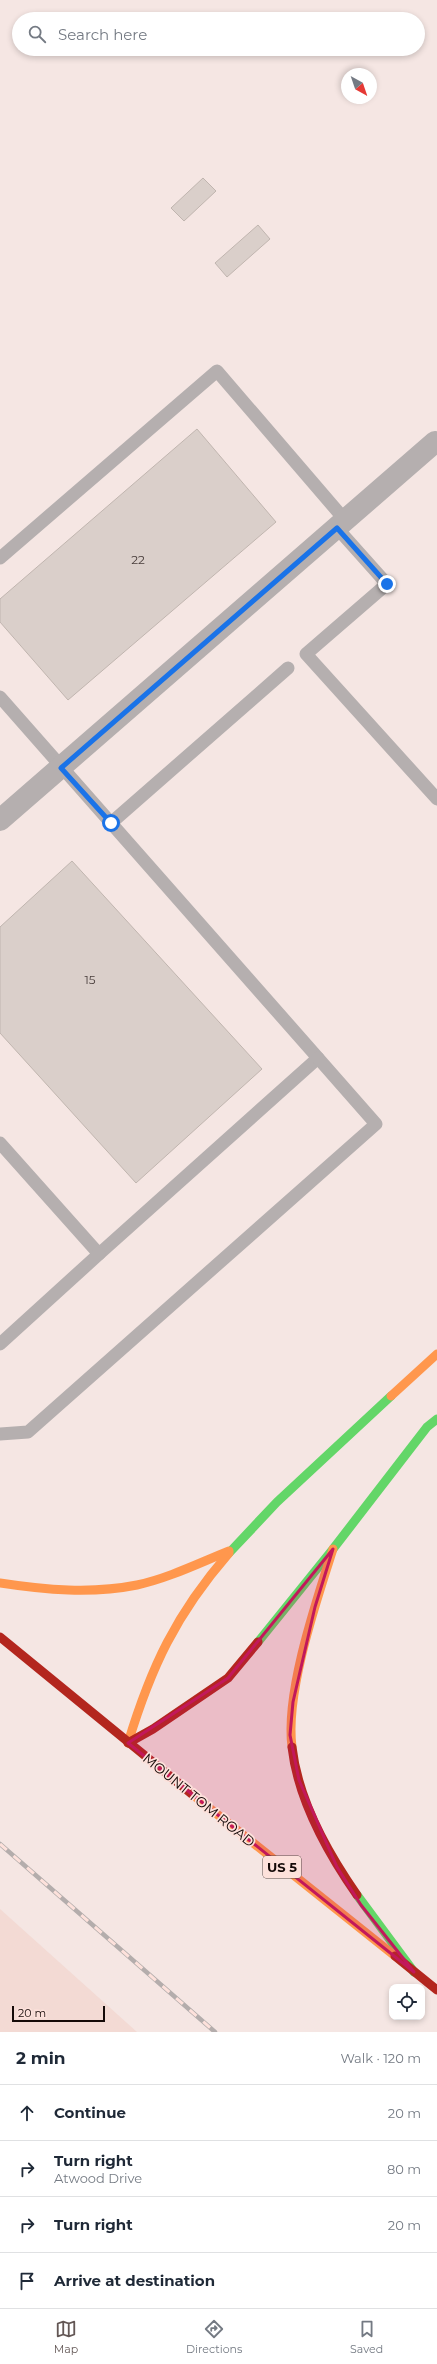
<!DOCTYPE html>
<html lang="en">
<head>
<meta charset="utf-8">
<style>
	:root { --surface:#fff; --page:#f2f2f3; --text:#1f2937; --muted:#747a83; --line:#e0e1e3; --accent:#635755 }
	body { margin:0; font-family:Montserrat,sans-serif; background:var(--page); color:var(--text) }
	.controls { position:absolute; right:12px; bottom:12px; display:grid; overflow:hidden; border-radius:8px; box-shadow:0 2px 6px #0003 }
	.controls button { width:36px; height:36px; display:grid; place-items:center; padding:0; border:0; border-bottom:1px solid var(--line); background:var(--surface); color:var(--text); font:20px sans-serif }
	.compass { position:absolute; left:341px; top:68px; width:36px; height:36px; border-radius:50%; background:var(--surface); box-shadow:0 2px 6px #0003; rotate:140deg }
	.scale { position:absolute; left:12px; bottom:10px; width:93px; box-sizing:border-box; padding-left:4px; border:2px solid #150a08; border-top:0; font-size:11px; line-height:14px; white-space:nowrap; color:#150a08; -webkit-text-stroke:3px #fde1db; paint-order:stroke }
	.stop { position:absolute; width:12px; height:12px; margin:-9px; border:3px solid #1a73e8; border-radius:50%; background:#fff }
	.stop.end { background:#1a73e8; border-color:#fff; box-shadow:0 1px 4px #0008 }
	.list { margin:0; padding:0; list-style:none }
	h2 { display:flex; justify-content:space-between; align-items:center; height:52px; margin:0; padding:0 16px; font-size:17px }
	h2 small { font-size:13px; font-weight:400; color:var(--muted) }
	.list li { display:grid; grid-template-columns:26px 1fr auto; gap:12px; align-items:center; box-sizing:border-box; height:56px; padding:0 16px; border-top:1px solid var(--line) }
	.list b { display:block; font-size:15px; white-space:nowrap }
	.list p { margin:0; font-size:13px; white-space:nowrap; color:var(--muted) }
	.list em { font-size:13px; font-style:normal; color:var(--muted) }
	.icon { flex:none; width:22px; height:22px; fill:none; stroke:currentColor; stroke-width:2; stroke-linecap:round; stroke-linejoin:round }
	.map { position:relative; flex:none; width:437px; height:2032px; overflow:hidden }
	.search { position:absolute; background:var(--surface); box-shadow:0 2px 6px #0003; left:12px; right:12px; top:12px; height:44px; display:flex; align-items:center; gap:10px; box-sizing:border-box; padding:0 14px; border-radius:22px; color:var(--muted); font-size:15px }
	.sheet { height:276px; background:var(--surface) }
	nav { display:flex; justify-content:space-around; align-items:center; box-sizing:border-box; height:56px; border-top:1px solid var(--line); background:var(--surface); font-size:11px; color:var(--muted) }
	nav a { display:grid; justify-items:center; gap:2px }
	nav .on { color:var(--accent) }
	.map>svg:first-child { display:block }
</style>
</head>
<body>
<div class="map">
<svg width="437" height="2032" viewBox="0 0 437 2032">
	<rect width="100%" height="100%" fill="#f5e6e3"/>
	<polygon fill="#f3dad4" points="0,1909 137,2032 0,2032"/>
	<g fill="#dacfca" stroke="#c0b5af">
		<polygon points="203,178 216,191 184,221 171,208"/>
		<polygon points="258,225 270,239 227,277 215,263"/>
		<polygon points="197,429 276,522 68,700 0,622 0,599"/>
		<polygon points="72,861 262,1069 136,1183 0,1033 0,927"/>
	</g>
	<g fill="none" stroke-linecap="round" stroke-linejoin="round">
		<g stroke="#b5afaf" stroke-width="13">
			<polyline points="337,528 387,584 306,654 437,799"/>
			<polyline points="0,558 217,371 345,520"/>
			<polyline points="0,697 318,1058 99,1254 0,1143"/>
			<polyline points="111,823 288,668"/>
			<polyline points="0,1344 99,1254"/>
			<polyline points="0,1434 28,1432 376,1124 318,1058"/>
		</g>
		<polyline stroke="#b5afaf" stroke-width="22" points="0,820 435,442"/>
		<g stroke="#63d668" stroke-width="9">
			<polyline points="229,1553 277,1502 391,1396"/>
			<polyline points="258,1642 333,1549 427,1427 437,1419"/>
			<polyline points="357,1895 414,1972"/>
		</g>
		<g stroke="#ff974d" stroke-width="9">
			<polyline points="391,1396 437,1354"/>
			<path d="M 0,1583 C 45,1590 92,1594 137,1585 C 169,1578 199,1563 229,1551"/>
			<path d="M 128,1743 C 151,1667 176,1614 229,1553"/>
			<path d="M 292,1747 C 285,1693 316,1602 333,1549"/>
			<polyline points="193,1795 395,1956"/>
		</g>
		<g stroke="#b3261e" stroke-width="9">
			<polyline points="0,1637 193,1795"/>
			<polyline points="128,1743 153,1729 228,1678 258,1642"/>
			<path d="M 292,1747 C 298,1800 327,1852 357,1895"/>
			<polyline points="395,1956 437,1990"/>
		</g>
		<defs>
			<polyline id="rail" points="0,1844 215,2032"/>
		</defs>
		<use href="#rail" stroke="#b4adac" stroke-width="4.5"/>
		<use href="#rail" stroke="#fde1db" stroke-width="3" stroke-dasharray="9" stroke-linecap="butt"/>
	</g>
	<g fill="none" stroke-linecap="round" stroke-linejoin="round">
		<polyline stroke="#1a73e8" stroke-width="5" points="111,823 61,768 337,528 387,584"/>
	</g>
	<path fill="#c2185b" fill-opacity="0.2" stroke="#c2185b" stroke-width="3" stroke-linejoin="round" d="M 333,1549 L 315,1607 L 293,1702 L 290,1735 L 299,1780 L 337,1867 L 361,1905 L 414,1972 L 128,1743 L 228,1678 Z"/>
	<g text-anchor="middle" stroke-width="3.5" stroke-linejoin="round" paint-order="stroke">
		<g font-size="12" fill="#473c3a">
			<text x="138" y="564">22</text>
			<text x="90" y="984">15</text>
		</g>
		<rect fill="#fde1db" stroke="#5b4a47" stroke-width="1" x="263" y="1856" width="38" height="22" rx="3"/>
		<g font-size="13" font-weight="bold" fill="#150a08">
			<text x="282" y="1872">US 5</text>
		</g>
		<g font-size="14" fill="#150a08" stroke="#fde1db">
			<text transform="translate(199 1800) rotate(39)" y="5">MOUNT TOM ROAD</text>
		</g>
	</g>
</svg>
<div class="controls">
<button><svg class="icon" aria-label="locate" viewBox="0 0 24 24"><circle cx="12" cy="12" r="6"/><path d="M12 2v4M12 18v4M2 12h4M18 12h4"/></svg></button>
</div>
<svg class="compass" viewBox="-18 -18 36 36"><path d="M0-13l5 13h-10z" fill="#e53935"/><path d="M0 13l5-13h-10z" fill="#747a83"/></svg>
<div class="scale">20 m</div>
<div class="stop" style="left:111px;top:823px"></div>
<div class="stop end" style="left:387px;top:584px"></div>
<div class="search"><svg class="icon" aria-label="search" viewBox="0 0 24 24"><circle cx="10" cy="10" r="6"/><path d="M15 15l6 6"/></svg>Search here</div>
</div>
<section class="sheet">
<h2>2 min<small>Walk · 120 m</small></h2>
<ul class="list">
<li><svg class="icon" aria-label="ahead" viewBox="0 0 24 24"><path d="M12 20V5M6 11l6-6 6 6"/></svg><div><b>Continue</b></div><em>20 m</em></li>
<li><svg class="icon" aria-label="right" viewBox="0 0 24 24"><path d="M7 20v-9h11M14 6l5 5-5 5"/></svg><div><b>Turn right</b><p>Atwood Drive</p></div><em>80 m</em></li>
<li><svg class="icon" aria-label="right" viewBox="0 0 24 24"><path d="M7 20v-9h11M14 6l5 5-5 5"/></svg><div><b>Turn right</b></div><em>20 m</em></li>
<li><svg class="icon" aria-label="arrive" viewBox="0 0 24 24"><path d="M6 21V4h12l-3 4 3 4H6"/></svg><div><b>Arrive at destination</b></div></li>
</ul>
</section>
<nav>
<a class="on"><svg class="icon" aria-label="map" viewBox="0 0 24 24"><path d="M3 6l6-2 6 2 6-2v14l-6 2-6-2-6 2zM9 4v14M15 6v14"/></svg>Map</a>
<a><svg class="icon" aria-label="directions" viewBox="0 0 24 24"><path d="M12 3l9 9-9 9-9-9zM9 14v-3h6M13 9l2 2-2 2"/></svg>Directions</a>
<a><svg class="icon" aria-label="saved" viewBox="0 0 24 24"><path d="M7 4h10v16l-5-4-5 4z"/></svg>Saved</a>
</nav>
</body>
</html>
